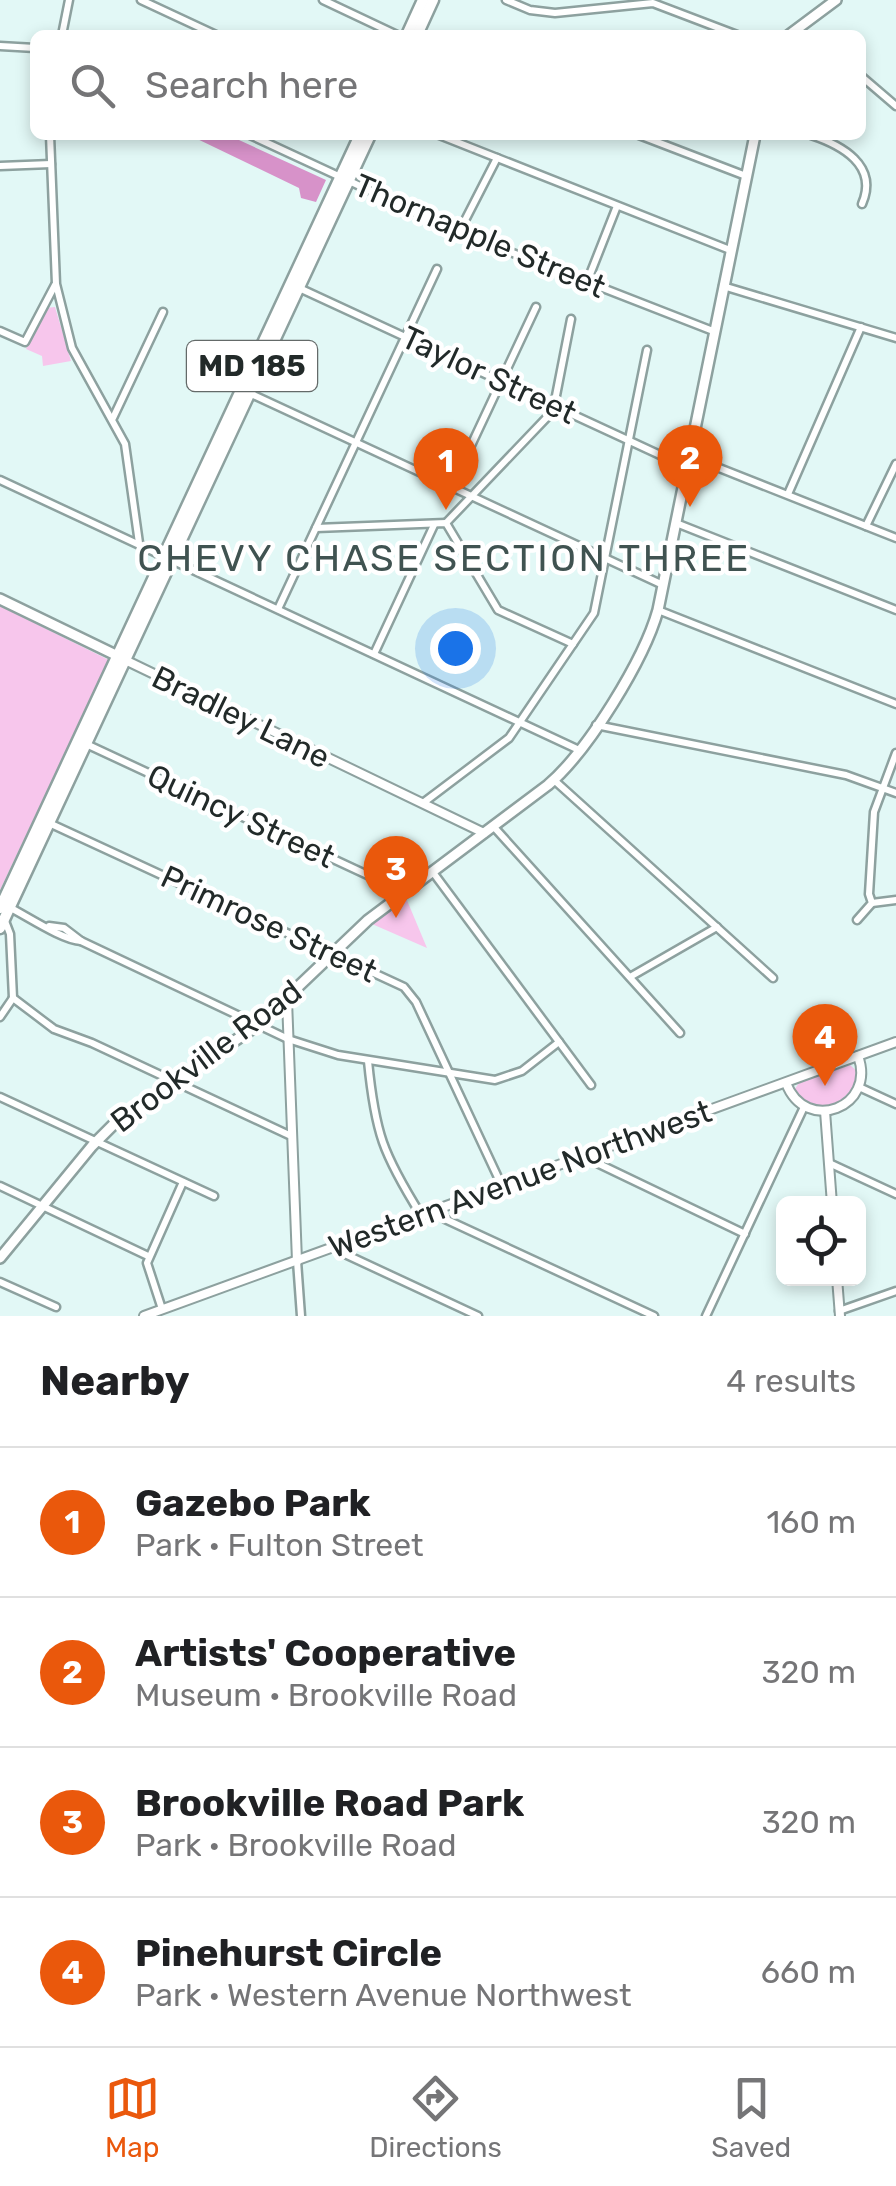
<!DOCTYPE html>
<html lang="en">
<head>
<meta charset="utf-8">
<style>
	:root { --surface:#fff; --page:#f2f2f2; --text:#202124; --muted:#757577; --line:#e0e0e0; --accent:#ea580c }
	body { margin:0; font-family:Rubik,sans-serif; background:var(--page); color:var(--text) }
	.controls { position:absolute; right:30px; bottom:30px; display:grid; overflow:hidden; border-radius:15px; box-shadow:0 5px 15px #0003 }
	.controls button { width:90px; height:90px; display:grid; place-items:center; padding:0; border:0; border-bottom:2px solid var(--line); background:var(--surface); color:var(--text); font:50px sans-serif }
	.you { position:absolute; left:455px; top:648px; width:35px; height:35px; margin:-25px; border:8px solid #fff; border-radius:50%; background:#1a73e8; box-shadow:0 0 0 15px #1a73e833 }
	.badge { display:grid; place-items:center; width:65px; height:65px; border-radius:50%; background:var(--accent); color:#fff; font-size:32px; font-weight:700 }
	.pin { position:absolute; translate:-50% -82px; filter:drop-shadow(0 2px 5px #0008) }
	.pin::after { content:''; position:absolute; top:52px; width:35px; height:30px; background:inherit; clip-path:polygon(0 0,100% 0,50% 100%) }
	.list { margin:0; padding:0; list-style:none }
	h2 { display:flex; justify-content:space-between; align-items:center; height:130px; margin:0; padding:0 40px; font-size:42px }
	h2 small { font-size:32px; font-weight:400; color:var(--muted) }
	.list li { display:grid; grid-template-columns:65px 1fr auto; gap:30px; align-items:center; box-sizing:border-box; height:150px; padding:0 40px; border-top:2px solid var(--line) }
	.list b { display:block; font-size:38px; white-space:nowrap }
	.list p { margin:0; font-size:32px; white-space:nowrap; color:var(--muted) }
	.list em { font-size:32px; font-style:normal; color:var(--muted) }
	.icon { flex:none; width:55px; height:55px; fill:none; stroke:currentColor; stroke-width:2; stroke-linecap:round; stroke-linejoin:round }
	.map { position:relative; flex:none; width:896px; height:1316px; overflow:hidden }
	.search { position:absolute; background:var(--surface); box-shadow:0 5px 15px #0003; left:30px; right:30px; top:30px; height:110px; display:flex; align-items:center; gap:25px; box-sizing:border-box; padding:0 35px; border-radius:15px; color:var(--muted); font-size:38px }
	.sheet { height:730px; background:var(--surface) }
	nav { display:flex; justify-content:space-around; align-items:center; box-sizing:border-box; height:140px; border-top:2px solid var(--line); background:var(--surface); font-size:28px; color:var(--muted) }
	nav a { display:grid; justify-items:center; gap:5px }
	nav .on { color:var(--accent) }
	.map>svg:first-child { display:block }
</style>
</head>
<body>
<div class="map">
<svg width="896" height="1316" viewBox="0 0 896 1316">
	<rect width="100%" height="100%" fill="#e2f8f6"/>
	<g fill="#f7c6ec">
		<polygon points="55,307 71,361 43,366 42,356 26,349 45,308"/>
		<polygon points="0,606 109,660 0,890"/>
		<polygon points="406,898 427,948 372,924"/>
		<path d="M 850,1065 L 858,1072 C 852,1102 824,1116 797,1097 L 794,1090 L 799,1083 Z"/>
	</g>
	<polygon fill="#d792c9" points="189,135 228,135 326,180 316,202 301,198 299,188"/>
	<g fill="none" stroke-linecap="round" stroke-linejoin="round">
		<defs>
			<g id="minor">
				<polyline points="141,0 216,35"/>
				<polyline points="323,0 397,35"/>
				<polyline points="506,0 530,10 555,13 653,3 737,35"/>
				<polyline points="62,35 69,0"/>
				<polyline points="0,46 35,48"/>
				<polyline points="861,76 896,106"/>
				<polyline points="50,135 56,284 72,348 125,444 139,543"/>
				<polyline points="250,135 459,232 713,331"/>
				<polyline points="439,135 730,250"/>
				<polyline points="639,135 746,176"/>
				<path d="M 811,135 C 841,145 879,165 862,204"/>
				<polyline points="0,166 51,164"/>
				<polyline points="459,232 497,158"/>
				<polyline points="587,282 617,206"/>
				<polyline points="723,286 896,338"/>
				<polyline points="297,287 686,467"/>
				<polyline points="0,331 25,342 55,285"/>
				<polyline points="247,392 663,585"/>
				<polyline points="113,418 163,312"/>
				<polyline points="689,456 896,538"/>
				<polyline points="0,480 579,750"/>
				<polyline points="452,486 536,307"/>
				<polyline points="788,494 861,327"/>
				<polyline points="446,523 553,411 571,319"/>
				<polyline points="676,523 896,610"/>
				<polyline points="866,526 896,464"/>
				<polyline points="316,528 446,523 498,610 573,644"/>
				<polyline points="278,609 437,269"/>
				<polyline points="658,610 896,704"/>
				<polyline points="374,654 434,525"/>
				<polyline points="596,725 846,775 896,793"/>
				<polyline points="84,743 404,892"/>
				<polyline points="554,780 773,978"/>
				<polyline points="423,803 509,738 594,613 647,350"/>
				<polyline points="49,823 404,987 416,1002 502,1186"/>
				<polyline points="493,826 680,1033"/>
				<polyline points="432,871 591,1085"/>
				<polyline points="872,903 896,900"/>
				<path d="M 7,906 C 27,916 62,940 81,941"/>
				<polyline points="857,920 872,903 869,894 874,812 896,753"/>
				<polyline points="5,921 10,934 13,998"/>
				<polyline points="49,926 64,928 81,941 288,1039 338,1055 495,1080 522,1071 559,1042"/>
				<polyline points="630,977 717,927"/>
				<polyline points="13,998 54,1029 92,1043 289,1135"/>
				<polyline points="0,1017 13,998"/>
				<path d="M 368,1061 C 375,1133 383,1154 421,1215"/>
				<polyline points="859,1087 896,1104"/>
				<polyline points="0,1097 214,1196"/>
				<polyline points="587,1155 597,1163 745,1234"/>
				<polyline points="829,1163 896,1194"/>
				<polyline points="0,1186 148,1256"/>
				<polyline points="440,1208 445,1219 654,1316"/>
				<polyline points="336,1246 347,1255 478,1316"/>
				<polyline points="297,1261 301,1316"/>
				<polyline points="0,1282 56,1307"/>
				<polyline points="162,1309 147,1263 183,1182"/>
				<polyline points="839,1311 896,1291"/>
				<polyline points="706,1316 804,1107"/>
			</g>
			<g id="tertiary">
				<polyline points="125,660 484,833"/>
				<polyline points="287,1000 297,1261"/>
				<path d="M 786,1083 C 806,1135 877,1107 858,1056"/>
				<polyline points="825,1111 832,1204"/>
				<polyline points="837,1278 840,1316"/>
				<polyline points="144,1316 896,1042"/>
			</g>
			<g id="secondary">
				<polyline points="789,35 836,0"/>
				<polyline points="0,599 124,659"/>
				<path d="M 0,1258 L 92,1146 L 116,1122 L 258,1025 L 368,920 L 548,785 C 588,751 644,660 658,610 L 755,135"/>
			</g>
			<g id="primary">
				<polyline points="407,35 423,0"/>
				<polyline points="417,35 433,0"/>
				<polyline points="0,908 360,135"/>
				<polyline points="0,928 370,135"/>
			</g>
		</defs>
		<use href="#minor" stroke="#8da19f" stroke-width="11"/>
		<use href="#tertiary" stroke="#8da19f" stroke-width="12"/>
		<use href="#secondary" stroke="#8da19f" stroke-width="14"/>
		<use href="#primary" stroke="#8da19f" stroke-width="15"/>
		<use href="#minor" stroke="#fff" stroke-width="6"/>
		<use href="#tertiary" stroke="#fff" stroke-width="8"/>
		<use href="#secondary" stroke="#fff" stroke-width="9"/>
		<use href="#primary" stroke="#fff" stroke-width="10"/>
	</g>
	<g text-anchor="middle" stroke-width="9" stroke-linejoin="round" paint-order="stroke">
		<rect fill="#fff" stroke="#646a69" stroke-width="2.5" x="187" y="341" width="130" height="50" rx="8"/>
		<g font-size="30" font-weight="bold" fill="#222a29">
			<text x="252" y="376">MD 185</text>
		</g>
		<g font-size="32" fill="#222a29" stroke="#fff">
			<text transform="translate(480 236) rotate(23)" y="11">Thornapple Street</text>
			<text transform="translate(489 375) rotate(25)" y="11">Taylor Street</text>
			<text transform="translate(241 717) rotate(26)" y="11">Bradley Lane</text>
			<text transform="translate(241 816) rotate(25)" y="11">Quincy Street</text>
			<text transform="translate(269 924) rotate(25)" y="11">Primrose Street</text>
			<text transform="translate(206 1056) rotate(-37)" y="11">Brookville Road</text>
			<text transform="translate(520 1179) rotate(-20)" y="11">Western Avenue Northwest</text>
		</g>
		<g font-size="38" letter-spacing="2.5" fill="#405351" stroke="#fff">
			<text x="444" y="571">CHEVY CHASE SECTION THREE</text>
		</g>
	</g>
</svg>
<div class="controls">
<button><svg class="icon" aria-label="locate" viewBox="0 0 24 24"><circle cx="12" cy="12" r="6"/><path d="M12 2v4M12 18v4M2 12h4M18 12h4"/></svg></button>
</div>
<div class="you"></div>
<div class="pin badge" style="left:446px;top:510px">1</div>
<div class="pin badge" style="left:690px;top:507px">2</div>
<div class="pin badge" style="left:396px;top:918px">3</div>
<div class="pin badge" style="left:825px;top:1086px">4</div>
<div class="search"><svg class="icon" aria-label="search" viewBox="0 0 24 24"><circle cx="10" cy="10" r="6"/><path d="M15 15l6 6"/></svg>Search here</div>
</div>
<section class="sheet">
<h2>Nearby<small>4 results</small></h2>
<ul class="list">
<li><span class="badge">1</span><div><b>Gazebo Park</b><p>Park · Fulton Street</p></div><em>160 m</em></li>
<li><span class="badge">2</span><div><b>Artists' Cooperative</b><p>Museum · Brookville Road</p></div><em>320 m</em></li>
<li><span class="badge">3</span><div><b>Brookville Road Park</b><p>Park · Brookville Road</p></div><em>320 m</em></li>
<li><span class="badge">4</span><div><b>Pinehurst Circle</b><p>Park · Western Avenue Northwest</p></div><em>660 m</em></li>
</ul>
</section>
<nav>
<a class="on"><svg class="icon" aria-label="map" viewBox="0 0 24 24"><path d="M3 6l6-2 6 2 6-2v14l-6 2-6-2-6 2zM9 4v14M15 6v14"/></svg>Map</a>
<a><svg class="icon" aria-label="directions" viewBox="0 0 24 24"><path d="M12 3l9 9-9 9-9-9zM9 14v-3h6M13 9l2 2-2 2"/></svg>Directions</a>
<a><svg class="icon" aria-label="saved" viewBox="0 0 24 24"><path d="M7 4h10v16l-5-4-5 4z"/></svg>Saved</a>
</nav>
</body>
</html>
